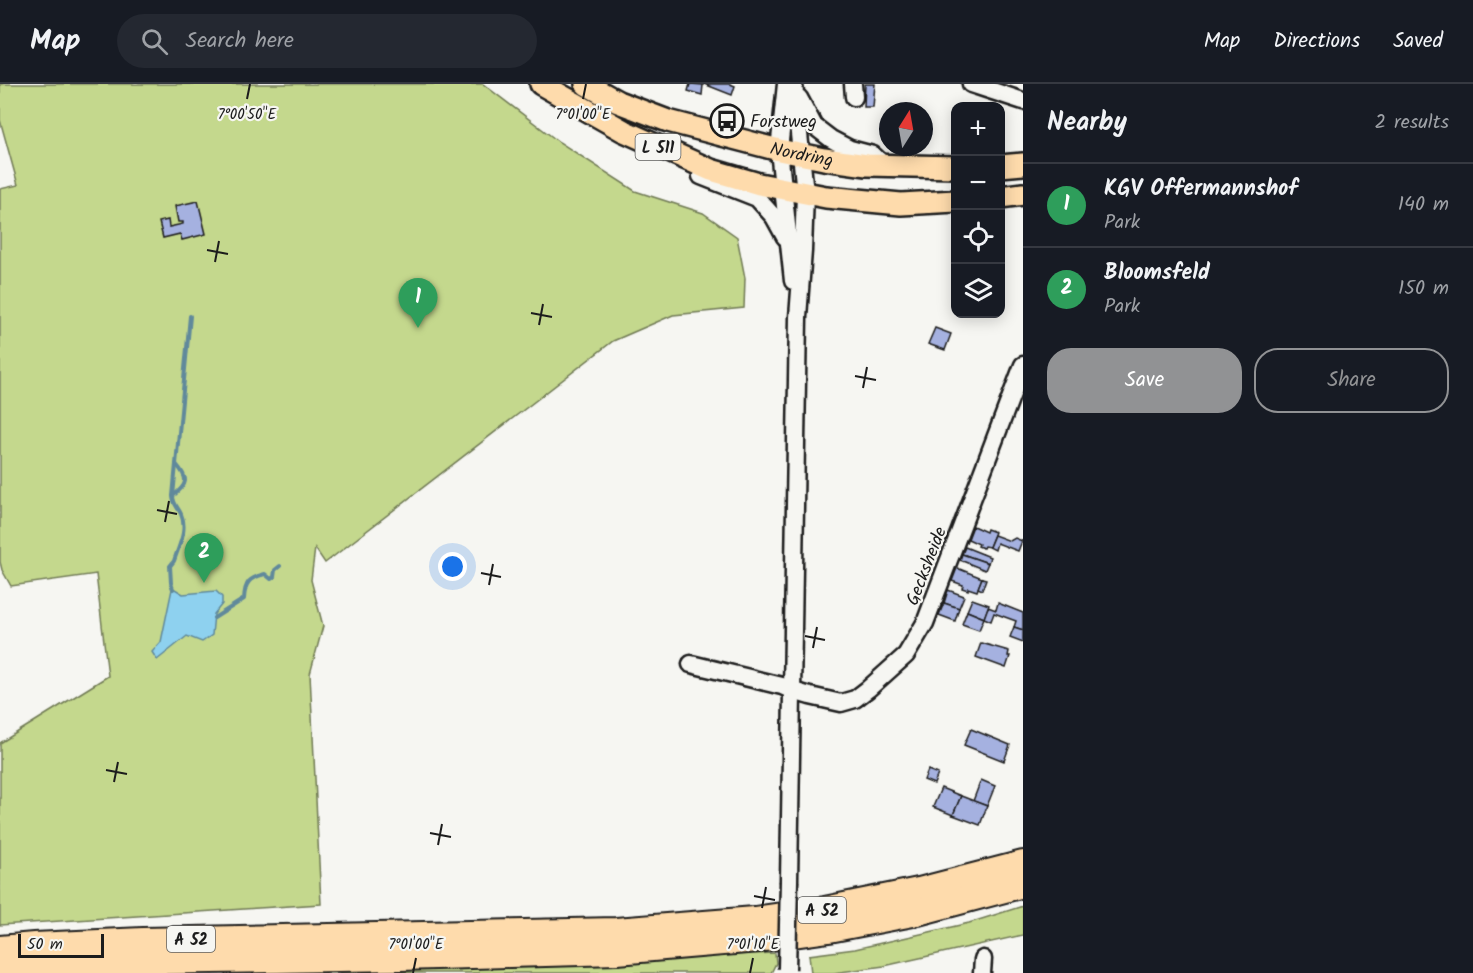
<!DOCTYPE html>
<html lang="en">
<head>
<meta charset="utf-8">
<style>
	:root { --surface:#171b24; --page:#242831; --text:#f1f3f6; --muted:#9ea1a6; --line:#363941; --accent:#919294 }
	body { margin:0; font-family:Kalam,sans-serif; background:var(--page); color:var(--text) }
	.controls { position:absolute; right:18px; top:18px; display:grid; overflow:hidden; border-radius:12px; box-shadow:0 3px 15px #0003 }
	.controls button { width:54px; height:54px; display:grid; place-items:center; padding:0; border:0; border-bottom:2px solid var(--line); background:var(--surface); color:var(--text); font:30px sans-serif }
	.compass { position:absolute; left:879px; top:18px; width:54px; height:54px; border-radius:50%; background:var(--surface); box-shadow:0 3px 15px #0003; rotate:11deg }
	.scale { position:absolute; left:18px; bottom:15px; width:86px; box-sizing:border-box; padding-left:6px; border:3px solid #1c1c1c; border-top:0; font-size:16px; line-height:21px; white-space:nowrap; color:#1c1c1c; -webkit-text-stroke:4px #f6f6f2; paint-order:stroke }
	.you { position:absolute; left:453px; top:483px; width:21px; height:21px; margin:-15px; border:4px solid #fff; border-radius:50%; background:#1a73e8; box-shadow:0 0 0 9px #1a73e833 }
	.badge { display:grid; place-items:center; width:39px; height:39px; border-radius:50%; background:var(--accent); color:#fff; font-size:20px; font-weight:700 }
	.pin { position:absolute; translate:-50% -50px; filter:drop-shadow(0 2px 3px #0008) }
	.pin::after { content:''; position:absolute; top:32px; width:21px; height:18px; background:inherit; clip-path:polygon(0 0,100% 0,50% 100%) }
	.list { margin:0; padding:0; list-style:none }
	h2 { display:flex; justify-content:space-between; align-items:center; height:78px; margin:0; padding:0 24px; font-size:26px }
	h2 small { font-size:20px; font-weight:400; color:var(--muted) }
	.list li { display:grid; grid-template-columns:39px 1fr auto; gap:18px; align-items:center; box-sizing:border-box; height:84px; padding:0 24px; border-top:2px solid var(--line) }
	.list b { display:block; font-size:22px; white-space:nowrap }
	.list p { margin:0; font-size:20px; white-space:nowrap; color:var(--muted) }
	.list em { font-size:20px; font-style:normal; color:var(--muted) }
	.actions { display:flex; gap:12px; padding:18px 24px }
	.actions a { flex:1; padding:14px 0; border:2px solid var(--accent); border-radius:24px; text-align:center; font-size:21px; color:var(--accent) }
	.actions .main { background:var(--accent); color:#fff }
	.icon { flex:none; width:33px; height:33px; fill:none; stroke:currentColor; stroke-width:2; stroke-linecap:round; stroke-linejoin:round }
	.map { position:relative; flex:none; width:1023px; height:889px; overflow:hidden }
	header { display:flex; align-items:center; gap:36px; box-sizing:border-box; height:84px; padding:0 30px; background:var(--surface); border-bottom:2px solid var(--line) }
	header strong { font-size:28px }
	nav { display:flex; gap:33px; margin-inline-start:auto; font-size:21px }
	.search { width:420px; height:54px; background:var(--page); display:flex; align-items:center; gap:15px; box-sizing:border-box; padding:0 21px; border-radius:33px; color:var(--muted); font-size:22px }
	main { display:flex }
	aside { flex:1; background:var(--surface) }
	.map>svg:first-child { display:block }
</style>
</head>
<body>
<header>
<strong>Map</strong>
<div class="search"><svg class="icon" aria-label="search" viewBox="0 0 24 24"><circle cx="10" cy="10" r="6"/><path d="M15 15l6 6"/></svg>Search here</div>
<nav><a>Map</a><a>Directions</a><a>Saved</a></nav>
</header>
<main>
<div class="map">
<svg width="1023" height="889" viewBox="0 0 1023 889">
	<rect width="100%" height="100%" fill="#f6f6f2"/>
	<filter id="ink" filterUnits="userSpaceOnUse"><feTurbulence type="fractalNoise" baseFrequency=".0167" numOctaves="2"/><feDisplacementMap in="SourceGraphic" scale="12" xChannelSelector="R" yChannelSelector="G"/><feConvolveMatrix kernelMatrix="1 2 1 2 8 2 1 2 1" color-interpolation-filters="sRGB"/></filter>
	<g filter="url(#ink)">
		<g fill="#c4d88d" stroke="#707a54" stroke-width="1.5">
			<polygon points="0,0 483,0 559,58 635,107 703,129 737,153 745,194 744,224 673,231 613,257 325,479 315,464 311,496 323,542 310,590 321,820 0,841 0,659 108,592 96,490 11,502 2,486 0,478 0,105 18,101 0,36"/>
			<polygon points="1023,822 1023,851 884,882 833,889 811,889 809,871 855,865 969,839"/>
			<polygon points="775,869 776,879 771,889 268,889"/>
		</g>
		<polygon fill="#8ed1ef" stroke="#60899b" stroke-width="1.5" points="172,505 175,505 183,510 216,507 222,513 222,520 214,530 212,551 202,558 187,552 157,576 152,568 161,558"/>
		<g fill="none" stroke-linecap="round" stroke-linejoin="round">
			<g stroke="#60899b" stroke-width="4">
				<path d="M 173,412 C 188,400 189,395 176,380"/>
				<path d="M 173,505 L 171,499 L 170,482 L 174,477 C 179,461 188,446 181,430 C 178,423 173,420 173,412 L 190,232"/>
				<path d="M 214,534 L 244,515 C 245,498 249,494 265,490 L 271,495 L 274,493 L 275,486 L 280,482"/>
			</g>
		</g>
		<g fill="#a5b1e0" stroke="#1c1c1c" stroke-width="1.5">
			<polygon points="690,0 703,1 702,11 688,7"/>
			<polygon points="704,0 730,0 735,2 732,11"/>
			<polygon points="865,0 875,0 873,23 864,23"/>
			<polygon points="198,117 206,150 182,156 180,150 163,154 159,138 168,136 169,143 183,140 183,138 178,138 175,122"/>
			<polygon points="935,244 951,250 945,266 928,260"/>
			<polygon points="973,442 986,448 987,445 995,448 989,463 984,462 983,464 978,462 979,460 968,455"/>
			<polygon points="994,451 1010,457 1015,454 1022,457 1018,467 997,459 995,466 989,463"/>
			<polygon points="965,463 990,473 988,479 962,470"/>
			<polygon points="962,470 988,479 985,486 960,476"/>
			<polygon points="957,484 982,494 977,507 968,504 968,506 962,504 963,501 952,497"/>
			<polygon points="982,494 986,495 982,506 978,504"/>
			<polygon points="948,506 964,512 959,524 944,519"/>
			<polygon points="972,515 989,521 984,534 967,527"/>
			<polygon points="944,519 959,524 955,537 939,531"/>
			<polygon points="998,519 1023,529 1023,546 1014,543 1016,537 994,529 991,537 984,534 988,523 996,526"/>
			<polygon points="967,527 984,534 979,546 962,540"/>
			<polygon points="1014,543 1023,546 1023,558 1010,553"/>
			<polygon points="981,559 1009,567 1008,572 1010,572 1006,584 976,573"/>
			<polygon points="971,645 1010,661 1004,677 964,661"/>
			<polygon points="928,686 938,690 934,700 924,696"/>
			<polygon points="981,696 995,702 987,722 973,717"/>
			<polygon points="941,704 961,712 953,731 933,723"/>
			<polygon points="961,712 987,722 980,741 953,731"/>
		</g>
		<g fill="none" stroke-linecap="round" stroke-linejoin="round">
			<defs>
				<g id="minor">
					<polyline points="786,0 779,66 793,197"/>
					<polyline points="853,0 854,13"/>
					<polyline points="971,0 1023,17"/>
					<polyline points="799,14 814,42 831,55 850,65 873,71 885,82"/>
					<polyline points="701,92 757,114 774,133 785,153"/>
					<polyline points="691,580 782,602 793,607 810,612 841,619 855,615 868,605 906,571 925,539 1023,281"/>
					<polyline points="789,797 798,233 803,167 805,109 794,0"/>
					<polyline points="982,889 983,875"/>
				</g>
				<g id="major">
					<polyline points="541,0 624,47 711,86 759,100 826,113 901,120 956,117"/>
					<path id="s1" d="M 586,0 L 618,18 L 668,37 L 779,66 L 824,75 L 867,81 L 956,83"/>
					<polyline points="1000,82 1023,80"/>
					<polyline points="1000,113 1023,110"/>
				</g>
				<g id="highway">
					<polyline points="0,865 34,862 143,857 616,847 755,836 825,826 919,807 1023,780"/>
					<polyline points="0,886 143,877 400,873 617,867 758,855 829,845 918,828 1023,800"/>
				</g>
			</defs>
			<use href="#minor" stroke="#1c1c1c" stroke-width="21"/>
			<use href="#major" stroke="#1c1c1c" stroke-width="26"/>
			<use href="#highway" stroke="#1c1c1c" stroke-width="30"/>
			<use href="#minor" stroke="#f6f6f2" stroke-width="16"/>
			<use href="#major" stroke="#fedbac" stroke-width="21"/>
			<use href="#highway" stroke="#fedbac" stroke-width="26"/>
			<defs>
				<polyline id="minor-bridge" points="787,885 789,797"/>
			</defs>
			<use href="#minor-bridge" stroke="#1c1c1c" stroke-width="21" stroke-linecap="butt"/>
			<use href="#minor-bridge" stroke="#f6f6f2" stroke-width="16"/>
		</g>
	</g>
	<path fill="none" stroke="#1c1c1c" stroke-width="2" d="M 247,15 L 250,0M 583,15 L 586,0M 207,166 L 228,170M 215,178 L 219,157M 531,229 L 552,233M 539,241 L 543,220M 855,292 L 876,296M 863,304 L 867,283M 157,426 L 177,430M 165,438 L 169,417M 481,489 L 501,493M 489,501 L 493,480M 805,552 L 825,556M 813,564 L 817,543M 106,686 L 127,690M 114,698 L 118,678M 430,749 L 451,753M 438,761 L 442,740M 754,812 L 775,816M 762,824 L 766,803M 413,889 L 416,874M 750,889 L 753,874"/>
	<defs>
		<symbol id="bus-ring" viewBox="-11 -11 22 22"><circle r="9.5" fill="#f6f6f2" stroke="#1c1c1c" stroke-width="1.5"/><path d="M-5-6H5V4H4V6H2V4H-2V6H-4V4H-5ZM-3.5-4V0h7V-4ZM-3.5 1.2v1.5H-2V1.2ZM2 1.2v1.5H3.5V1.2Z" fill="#1c1c1c"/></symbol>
	</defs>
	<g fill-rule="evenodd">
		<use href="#bus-ring" x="708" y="18" width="38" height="38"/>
	</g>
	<g text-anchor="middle" stroke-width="4.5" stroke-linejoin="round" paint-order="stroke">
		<g fill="#f6f6f2" stroke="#5d5d5c" stroke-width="1.5">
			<rect x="635.5" y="50" width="45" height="26" rx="4.5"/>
			<rect x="798" y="813" width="48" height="26" rx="4.5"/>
			<rect x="167" y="842" width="48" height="26" rx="4.5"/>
		</g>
		<g font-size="16" font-weight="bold" fill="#1c1c1c">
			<text x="658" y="69">L 511</text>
			<text x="822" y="832">A 52</text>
			<text x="191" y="861">A 52</text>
		</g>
		<g font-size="18" fill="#1c1c1c" stroke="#f6f6f2" text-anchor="start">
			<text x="750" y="43">Forstweg</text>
		</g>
		<g font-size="18" fill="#1c1c1c" stroke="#f6f6f2">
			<text dy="6" stroke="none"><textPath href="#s1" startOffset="228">Nordring</textPath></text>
			<text transform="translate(926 482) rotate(-69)" y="6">Gecksheide</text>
		</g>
	</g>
	<g font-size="15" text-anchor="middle" fill="#1c1c1c" stroke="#f6f6f2" stroke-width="4.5" stroke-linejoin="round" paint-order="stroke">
		<text x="247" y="35">7°00'50"E</text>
		<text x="583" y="35">7°01'00"E</text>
		<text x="416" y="865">7°01'00"E</text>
		<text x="753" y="865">7°01'10"E</text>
	</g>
</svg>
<div class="controls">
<button>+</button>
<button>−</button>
<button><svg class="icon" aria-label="locate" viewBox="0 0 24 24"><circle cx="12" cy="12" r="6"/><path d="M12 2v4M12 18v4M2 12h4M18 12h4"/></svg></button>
<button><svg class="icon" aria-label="layers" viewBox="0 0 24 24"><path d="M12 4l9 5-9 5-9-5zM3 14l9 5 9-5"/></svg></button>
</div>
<svg class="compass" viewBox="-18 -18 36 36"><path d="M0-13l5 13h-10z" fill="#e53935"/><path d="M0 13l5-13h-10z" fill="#9ea1a6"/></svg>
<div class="scale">50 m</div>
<div class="you"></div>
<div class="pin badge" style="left:418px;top:244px;background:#2e9e5b">1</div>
<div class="pin badge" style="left:204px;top:499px;background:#2e9e5b">2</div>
</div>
<aside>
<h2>Nearby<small>2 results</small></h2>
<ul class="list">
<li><span class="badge" style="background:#2e9e5b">1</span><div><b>KGV Offermannshof</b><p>Park</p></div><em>140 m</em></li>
<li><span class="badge" style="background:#2e9e5b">2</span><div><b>Bloomsfeld</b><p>Park</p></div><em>150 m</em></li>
</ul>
<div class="actions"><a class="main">Save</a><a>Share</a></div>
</aside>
</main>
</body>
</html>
